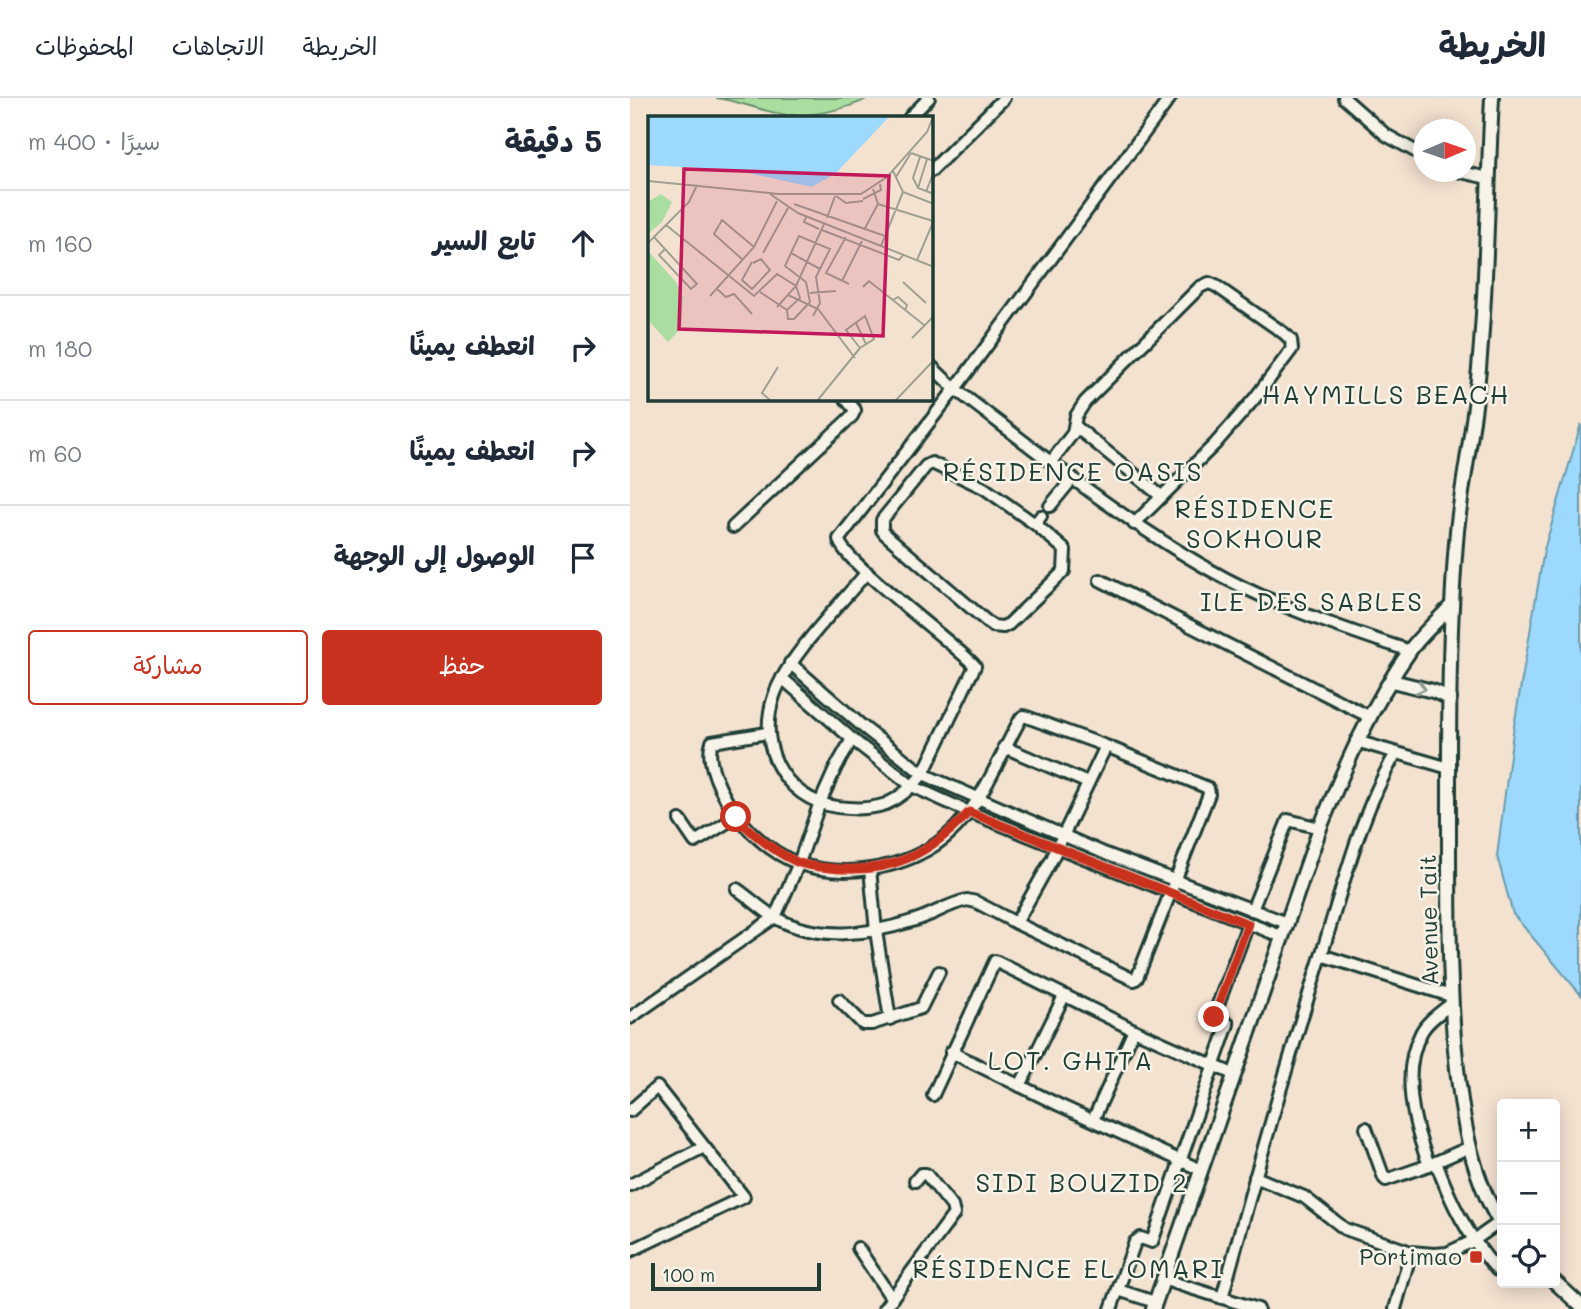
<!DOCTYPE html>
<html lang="ar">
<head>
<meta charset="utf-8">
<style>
	:root { --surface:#fff; --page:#f6f6f7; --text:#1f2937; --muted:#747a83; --line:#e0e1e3; --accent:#c8321e }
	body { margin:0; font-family:Mali,"Playpen Sans Arabic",sans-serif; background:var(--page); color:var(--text); direction:rtl }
	.controls { position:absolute; right:21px; bottom:21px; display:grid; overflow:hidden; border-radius:7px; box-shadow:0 4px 18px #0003 }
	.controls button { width:63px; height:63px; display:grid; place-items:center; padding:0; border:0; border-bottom:2px solid var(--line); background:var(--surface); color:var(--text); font:35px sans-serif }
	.compass { position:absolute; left:783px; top:21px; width:63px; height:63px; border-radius:50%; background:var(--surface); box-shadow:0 4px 18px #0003; rotate:88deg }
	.scale { position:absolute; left:21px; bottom:18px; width:170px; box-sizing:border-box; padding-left:7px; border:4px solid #1f3d34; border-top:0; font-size:19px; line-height:24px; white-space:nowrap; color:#1f3d34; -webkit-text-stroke:5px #f7f3e8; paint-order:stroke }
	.stop { position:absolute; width:21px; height:21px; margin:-16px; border:5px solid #c8321e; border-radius:50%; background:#fff }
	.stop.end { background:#c8321e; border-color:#fff; box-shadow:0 2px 7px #0008 }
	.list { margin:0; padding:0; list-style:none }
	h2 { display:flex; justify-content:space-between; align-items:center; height:91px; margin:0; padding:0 28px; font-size:30px }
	h2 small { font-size:23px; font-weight:400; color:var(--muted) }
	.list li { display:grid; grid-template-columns:46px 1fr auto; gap:21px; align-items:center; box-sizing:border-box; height:105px; padding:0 28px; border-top:2px solid var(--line) }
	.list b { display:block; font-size:26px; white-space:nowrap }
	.list em { font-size:23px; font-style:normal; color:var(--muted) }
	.actions { display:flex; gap:14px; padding:21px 28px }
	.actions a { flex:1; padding:16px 0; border:2px solid var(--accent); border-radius:7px; text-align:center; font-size:24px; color:var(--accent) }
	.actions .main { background:var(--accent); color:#fff }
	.icon { flex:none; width:38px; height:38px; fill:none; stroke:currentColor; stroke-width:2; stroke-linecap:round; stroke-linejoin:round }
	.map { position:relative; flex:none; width:951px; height:1211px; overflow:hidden; direction:ltr }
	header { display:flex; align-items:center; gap:42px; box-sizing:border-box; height:98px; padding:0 35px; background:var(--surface); border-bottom:2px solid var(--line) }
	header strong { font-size:33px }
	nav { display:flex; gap:38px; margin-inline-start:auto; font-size:24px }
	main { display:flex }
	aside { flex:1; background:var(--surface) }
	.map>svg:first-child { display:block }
</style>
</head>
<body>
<header>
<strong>الخريطة</strong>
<nav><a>الخريطة</a><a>الاتجاهات</a><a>المحفوظات</a></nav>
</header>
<main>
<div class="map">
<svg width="951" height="1211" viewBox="0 0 951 1211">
	<rect width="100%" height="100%" fill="#f4e2d1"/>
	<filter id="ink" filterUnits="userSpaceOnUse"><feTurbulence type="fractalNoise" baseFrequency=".0143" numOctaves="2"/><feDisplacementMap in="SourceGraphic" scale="14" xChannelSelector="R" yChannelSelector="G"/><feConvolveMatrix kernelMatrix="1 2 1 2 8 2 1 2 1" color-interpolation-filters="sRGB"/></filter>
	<g filter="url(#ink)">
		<path fill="#aadea0" stroke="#648e6a" stroke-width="2" d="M 86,0 L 238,0 C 220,11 178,19 157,17 C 133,14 110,3 86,0 Z"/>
		<polygon fill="#9cd9fd" stroke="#6a9bad" stroke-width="2" points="951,326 951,897 883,816 867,758 883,634 914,452"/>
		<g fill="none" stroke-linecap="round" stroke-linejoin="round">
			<defs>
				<g id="minor">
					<polyline points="714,0 756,37 794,58"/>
					<polyline points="280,19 299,0"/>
					<polyline points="301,73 374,0"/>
					<polyline points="831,74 858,80"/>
					<path d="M 301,268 L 325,291 C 408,354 490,421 582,473 C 644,508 712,530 780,553"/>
					<polyline points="445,328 531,398"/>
					<polyline points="421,364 443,335 446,318 455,304 570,189 579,185 586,188 655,236 661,242 662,251 625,300 585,346 504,426"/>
					<polyline points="420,408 443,380"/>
					<polyline points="405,426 435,452 434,473 379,526 373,529 362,528 255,436 252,432 252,422 296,368 302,365 354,390 405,426 411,418"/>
					<polyline points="103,429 222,318 225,312 216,301"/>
					<path d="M 237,474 C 210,507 157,559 144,598 C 125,653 159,709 219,710 C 231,711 244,710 256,706 C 270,700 283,688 293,676 L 345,568 C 325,545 210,462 209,441 L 325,291 L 540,0"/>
					<polyline points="470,482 740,619"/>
					<polyline points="160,565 232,628 293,676 476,756 657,825"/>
					<polyline points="152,580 222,641 282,688 339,714 653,839"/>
					<path d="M 137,635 L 82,644 C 77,657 84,677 90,690 C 105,722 136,754 170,766 C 213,780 267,772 305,747 C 349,718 366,664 391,620 L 394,618 L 476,648 L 578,690 L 579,696 L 507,880 L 504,882 L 386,825 L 422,761 L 476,648"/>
					<polyline points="726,643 819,670"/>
					<polyline points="374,649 458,685"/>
					<polyline points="50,722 65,744 106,719"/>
					<polyline points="240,771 246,833 260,921"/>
					<path d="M 107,791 C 120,800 132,812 146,820 C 187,843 239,837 282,823 C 301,818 318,806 337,802 L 346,804 L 386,825"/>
					<polyline points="622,812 658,722 690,730"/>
					<polyline points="691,857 821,898"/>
					<polyline points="209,902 233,926 242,926 291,910 309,874"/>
					<polyline points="0,920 145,819 169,765 189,707 206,669 222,641"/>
					<polyline points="321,954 429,1007 571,1072"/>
					<polyline points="390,988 434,898"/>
					<polyline points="303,997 365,863 504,932 603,976"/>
					<polyline points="0,1013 27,989 114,1099 0,1153"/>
					<polyline points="463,1022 504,932"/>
					<polyline points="736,1030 754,1080 756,1082 799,1067 840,1049"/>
					<path d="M 806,1064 C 821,1106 838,1138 867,1172 L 872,1173"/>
					<path d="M 799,1067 C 784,1028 770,975 791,935 C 797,923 811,914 822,905"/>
					<polyline points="625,1079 674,1099 715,1131 781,1154 804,1156 817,1155 843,1143 870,1124"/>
					<polyline points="0,1087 74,1049"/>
					<polyline points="228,1150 262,1201"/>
					<polyline points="532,1181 628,1211"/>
					<polyline points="488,1192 525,1204"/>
					<path d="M 592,1200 C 623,1086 655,971 691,858 C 713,789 729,718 766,655"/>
					<polyline points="254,1211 324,1116 322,1108 296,1076 291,1076 285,1083"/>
					<polyline points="481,1211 505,1144 511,1140 522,1144 598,926 584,917 618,826"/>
					<polyline points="765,1211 781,1154"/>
				</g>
				<g id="tertiary">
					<path d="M 862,0 C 857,97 857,195 847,291 C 842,339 832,385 827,433 C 818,534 819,635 819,736 C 819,804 819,873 824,941 C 830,1005 837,1072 872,1128"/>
					<polyline points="762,583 803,593 820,600"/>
					<polyline points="925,1184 951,1208"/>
					<path d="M 523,1211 L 690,730 C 715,668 742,606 781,551 C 792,536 808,522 821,508"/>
				</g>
			</defs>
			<use href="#minor" stroke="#1f3d34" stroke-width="16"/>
			<use href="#tertiary" stroke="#1f3d34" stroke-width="18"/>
			<use href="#minor" stroke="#f7f3e8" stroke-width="10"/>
			<use href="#tertiary" stroke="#f7f3e8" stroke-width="12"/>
		</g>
		<defs><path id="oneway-chevron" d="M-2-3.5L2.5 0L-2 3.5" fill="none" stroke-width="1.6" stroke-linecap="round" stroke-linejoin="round" transform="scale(1.75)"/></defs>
		<use stroke="#8b988e" href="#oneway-chevron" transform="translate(791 590) rotate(15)"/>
	</g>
	<g fill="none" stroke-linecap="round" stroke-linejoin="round" filter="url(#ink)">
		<path stroke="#c8321e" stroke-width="9" d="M 106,719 C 124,737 144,754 167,764 C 177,768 189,769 199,770 C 258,777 300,757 339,714 L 618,826 L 584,919"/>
	</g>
	<rect fill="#c8321e" stroke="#f7f3e8" stroke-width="2.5" x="839" y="1152" width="14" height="14" rx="3.5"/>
	<g text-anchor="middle" stroke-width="5" stroke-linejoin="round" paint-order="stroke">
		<g font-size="23" fill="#1f3d34" stroke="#f7f3e8">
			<text transform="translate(799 822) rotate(-91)" y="8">Avenue Tait</text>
		</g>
		<g font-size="23" fill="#1f3d34" stroke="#f7f3e8" text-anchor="end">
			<text x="832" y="1167">Portimao</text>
		</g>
		<g font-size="26" letter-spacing="2" fill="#1f3d34" stroke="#f7f3e8">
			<text x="756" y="306">HAYMILLS BEACH</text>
			<text x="443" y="383">RÉSIDENCE OASIS</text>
			<text x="625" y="420">RÉSIDENCE<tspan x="625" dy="30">SOKHOUR</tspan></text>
			<text x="682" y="513">ILE DES SABLES</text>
			<text x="441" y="972">LOT. GHITA</text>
			<text x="452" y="1094">SIDI BOUZID 2</text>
			<text x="438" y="1180">RÉSIDENCE EL OMARI</text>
		</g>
	</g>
	<g transform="translate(18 18)">
		<rect width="285" height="285" fill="#f4e2d1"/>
		<path d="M 13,78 L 24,86 L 14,106 L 0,118 L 0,86 ZM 0,135 L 28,166 L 35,182 L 33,212 L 20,226 L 0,204 Z" fill="#aadea0"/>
		<path d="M 0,1 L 241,1 L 188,57 L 164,71 L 86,54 L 0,49 Z" fill="#9cd9fd"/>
		<path fill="none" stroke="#9fa092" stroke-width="2" d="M 263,37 L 286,45M 272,41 L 265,62 L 270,72 L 286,78M 245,55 L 255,76 L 286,88M 248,61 L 263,37M 0,65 L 131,78 L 213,78 L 239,61 L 279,16 L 285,1M 270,72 L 279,43M 278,76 L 286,55M 122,78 L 150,97 L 286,151M 188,80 L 198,87 L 215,85M 215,83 L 233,74 L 232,68M 146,88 L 237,120M 230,88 L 285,105M 158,101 L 156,106 L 171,113M 179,102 L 187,80M 18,109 L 106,180 L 129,158 L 148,170 L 152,182 L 139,194 L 112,176M 174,114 L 251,144 L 255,139M 216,114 L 230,88 L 225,73M 6,121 L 49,168 L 43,173 L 11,139 L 17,133M 198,121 L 178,157 L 201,168M 1,126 L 41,86 L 49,69M 233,130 L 255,76M 115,137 L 140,92M 95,144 L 66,118 L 74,104 L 106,131M 269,144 L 286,104M 104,146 L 94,164 L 104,173 L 122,154 L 113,143 L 105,147M 194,165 L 214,125M 255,166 L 278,187M 215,171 L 221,165 L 276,209M 69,173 L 78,181 L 86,178 L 104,198M 162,177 L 188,175M 140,179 L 170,193 L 207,242M 62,180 L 106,131 L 129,85M 245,184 L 250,181 L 259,189 L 257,194M 129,191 L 148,170 L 176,108M 139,194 L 140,203 L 146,203 L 162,186 L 158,166 L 137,150 L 143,137 L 151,120 L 182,133 L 172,153 L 143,137M 165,200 L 172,187 L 168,161 L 172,153M 217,200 L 226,223 L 212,232 L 198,214 ZM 208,207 L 218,228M 264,222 L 286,200M 123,285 L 114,277 L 130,251M 169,285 L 212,232M 247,285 L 286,244"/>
		<path fill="#c2185b" fill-opacity="0.15" stroke="#c2185b" stroke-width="3.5" d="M 36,53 L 241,60 L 235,220 L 31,213 Z"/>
		<rect width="285" height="285" fill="none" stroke="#1f3d34" stroke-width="3.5"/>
	</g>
</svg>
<div class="controls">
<button>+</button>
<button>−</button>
<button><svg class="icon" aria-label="locate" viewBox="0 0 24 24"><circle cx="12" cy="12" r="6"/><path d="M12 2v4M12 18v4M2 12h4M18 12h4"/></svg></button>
</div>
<svg class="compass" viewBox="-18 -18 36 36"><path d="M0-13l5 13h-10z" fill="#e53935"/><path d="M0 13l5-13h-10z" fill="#747a83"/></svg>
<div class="scale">100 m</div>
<div class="stop" style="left:106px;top:719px"></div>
<div class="stop end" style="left:584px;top:919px"></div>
</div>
<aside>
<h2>5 دقيقة<small>سيرًا · 400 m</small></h2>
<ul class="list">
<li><svg class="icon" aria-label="ahead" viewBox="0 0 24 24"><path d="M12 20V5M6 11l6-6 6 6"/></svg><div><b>تابع السير</b></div><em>160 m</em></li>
<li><svg class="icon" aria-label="right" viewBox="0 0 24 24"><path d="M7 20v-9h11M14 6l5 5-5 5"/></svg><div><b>انعطف يمينًا</b></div><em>180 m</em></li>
<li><svg class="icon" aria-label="right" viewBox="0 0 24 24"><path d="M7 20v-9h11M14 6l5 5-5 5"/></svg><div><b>انعطف يمينًا</b></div><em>60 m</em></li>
<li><svg class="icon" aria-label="arrive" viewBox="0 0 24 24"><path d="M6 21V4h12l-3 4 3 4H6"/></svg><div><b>الوصول إلى الوجهة</b></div></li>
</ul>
<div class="actions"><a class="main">حفظ</a><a>مشاركة</a></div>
</aside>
</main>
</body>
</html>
